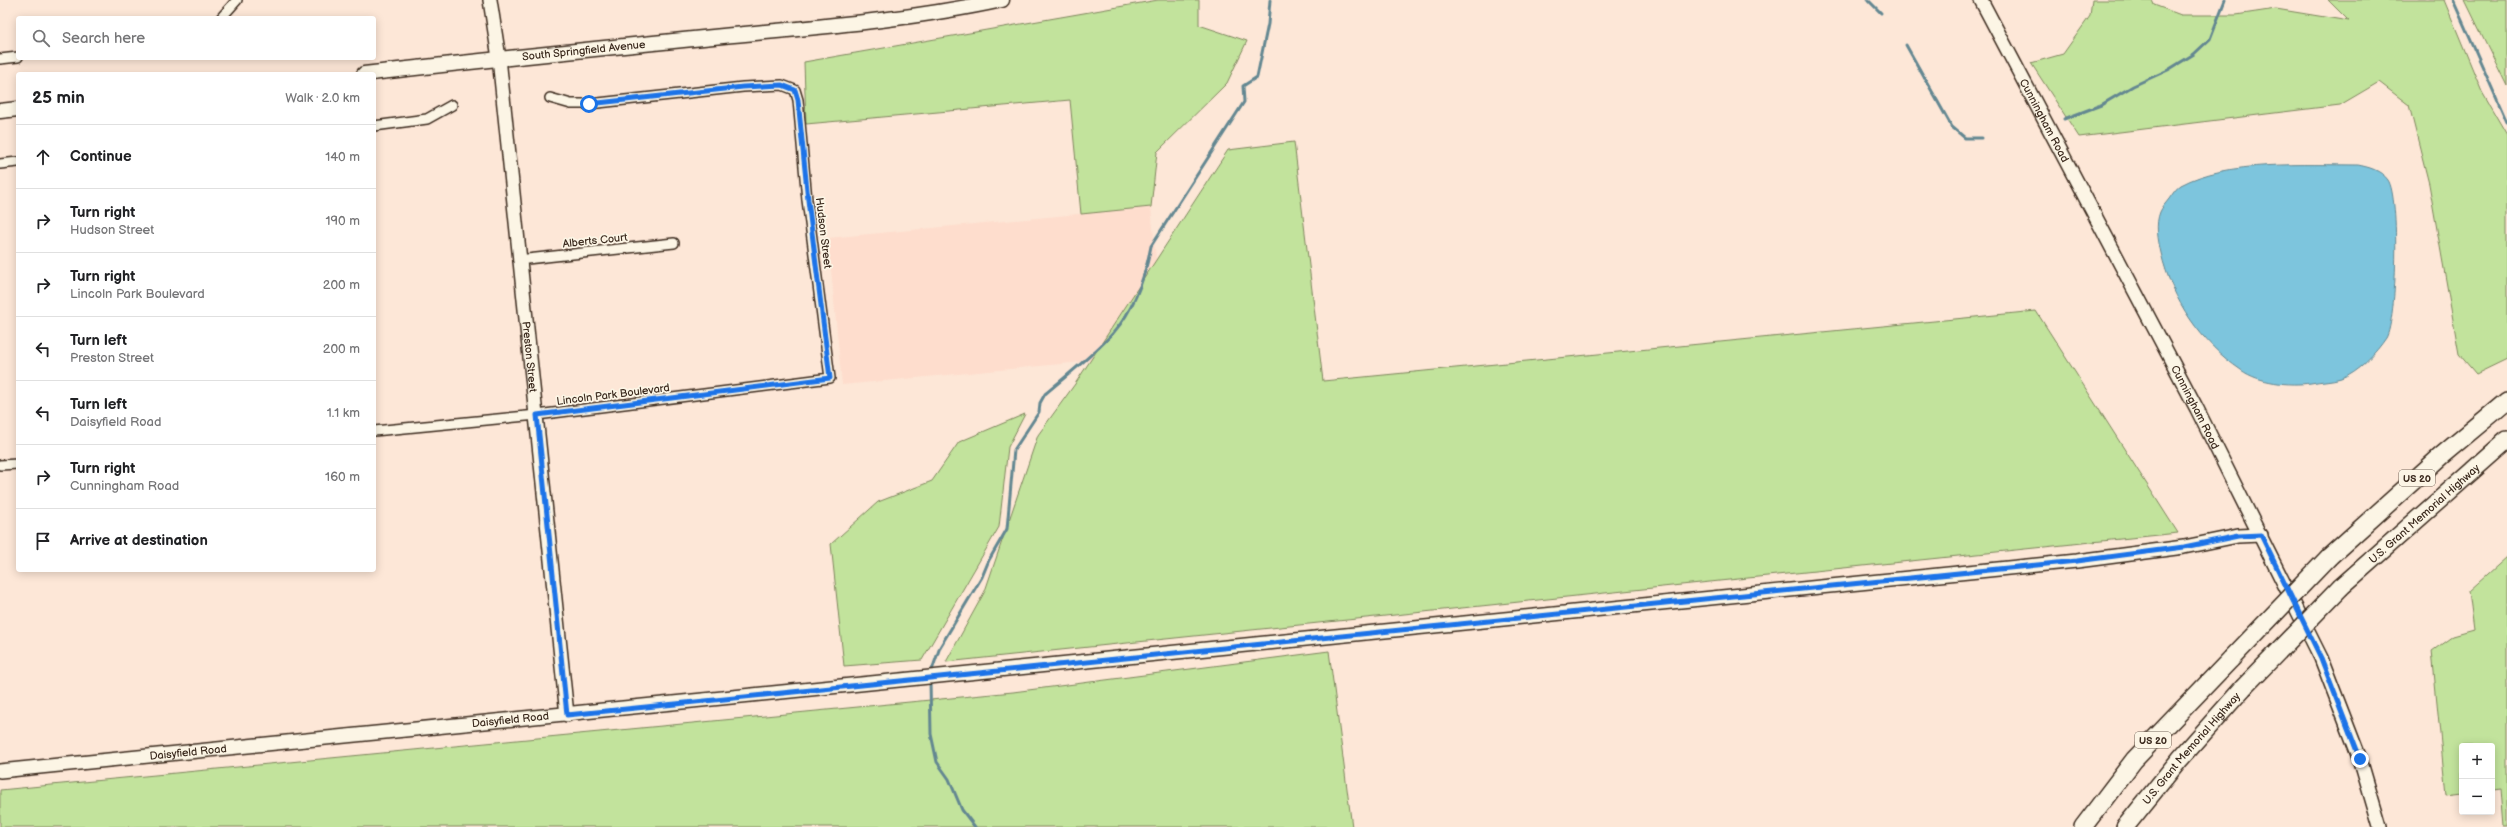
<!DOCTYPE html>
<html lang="en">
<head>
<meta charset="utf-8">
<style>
	:root { --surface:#fff; --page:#f2f2f2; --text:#202124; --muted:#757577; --line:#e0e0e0 }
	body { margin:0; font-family:"Balsamiq Sans",sans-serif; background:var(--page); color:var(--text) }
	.controls { position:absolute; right:12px; bottom:12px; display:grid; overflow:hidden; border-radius:4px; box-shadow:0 2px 10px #0003 }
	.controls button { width:36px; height:36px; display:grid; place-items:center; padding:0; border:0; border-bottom:1px solid var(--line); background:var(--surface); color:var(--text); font:20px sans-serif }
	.stop { position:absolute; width:12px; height:12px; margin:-9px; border:3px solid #1a73e8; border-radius:50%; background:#fff }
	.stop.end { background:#1a73e8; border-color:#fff; box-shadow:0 1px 4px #0008 }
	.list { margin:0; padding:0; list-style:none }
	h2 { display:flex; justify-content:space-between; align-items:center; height:52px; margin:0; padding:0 16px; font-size:17px }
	h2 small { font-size:13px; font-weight:400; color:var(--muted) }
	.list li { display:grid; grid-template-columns:26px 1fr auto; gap:12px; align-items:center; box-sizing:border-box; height:64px; padding:0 16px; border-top:1px solid var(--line) }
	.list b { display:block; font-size:15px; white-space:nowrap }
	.list p { margin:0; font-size:13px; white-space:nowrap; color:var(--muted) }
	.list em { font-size:13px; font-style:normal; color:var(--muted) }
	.icon { flex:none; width:22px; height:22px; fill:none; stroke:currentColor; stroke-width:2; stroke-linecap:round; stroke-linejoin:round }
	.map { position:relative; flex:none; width:2507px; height:827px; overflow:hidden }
	.search { position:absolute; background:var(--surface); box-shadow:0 2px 10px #0003; left:16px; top:16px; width:360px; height:44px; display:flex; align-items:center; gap:10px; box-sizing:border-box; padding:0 14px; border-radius:4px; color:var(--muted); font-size:15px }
	.panel { position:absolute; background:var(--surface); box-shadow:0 2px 10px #0003; left:16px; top:72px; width:360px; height:500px; border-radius:4px }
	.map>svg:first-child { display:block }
</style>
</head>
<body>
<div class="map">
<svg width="2507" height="827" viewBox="0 0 2507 827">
	<rect width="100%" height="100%" fill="#fde7d7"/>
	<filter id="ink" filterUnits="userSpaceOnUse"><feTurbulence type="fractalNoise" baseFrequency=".025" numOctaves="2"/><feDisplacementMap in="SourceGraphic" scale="8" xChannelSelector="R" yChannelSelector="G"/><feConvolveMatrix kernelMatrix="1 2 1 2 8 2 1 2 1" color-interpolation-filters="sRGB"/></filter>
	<g filter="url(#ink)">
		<polygon fill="#feddcd" points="1151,207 1165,354 842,385 828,238"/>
		<g fill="#c2e39c" stroke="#7e865d">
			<polygon points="1158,0 1199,0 1199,25 1247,41 1227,83 1157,152 1151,207 1081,214 1070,100 806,124 804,62"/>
			<polygon points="2092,0 2152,0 2154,5 2181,15 2236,15 2276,9 2349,21 2328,0 2444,0 2482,92 2507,135 2507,359 2476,374 2459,354 2429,184 2409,105 2379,82 2340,105 2079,137 2031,63 2063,54 2090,16"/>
			<polygon points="2465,0 2507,0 2507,86"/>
			<polygon points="1294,142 1323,381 2036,311 2178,533 946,662 985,591 1038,435 1075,384 1228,150"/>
			<polygon points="1025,414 1008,447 999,527 922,660 844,666 831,544 878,502 932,481 959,442"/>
			<polygon points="2507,557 2507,827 2503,827 2500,789 2492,790 2492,746 2462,746 2462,794 2446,796 2432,651 2453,636 2474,630 2469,591"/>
			<polygon points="1329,651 1352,827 0,827 0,790 1013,692"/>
		</g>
		<path fill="#7dc5dd" stroke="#638791" d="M 2358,165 C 2368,167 2381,170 2388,180 C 2400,197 2397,320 2386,338 C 2376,353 2358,372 2341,378 C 2332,381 2320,381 2311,383 C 2289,386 2259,383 2241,370 C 2201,343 2172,300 2161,253 C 2158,240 2155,224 2160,212 C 2162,207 2166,203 2169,199 C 2172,195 2176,188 2181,185 C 2227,160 2306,165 2358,165 Z"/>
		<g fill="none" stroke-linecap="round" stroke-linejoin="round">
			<g stroke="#638791" stroke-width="3">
				<polyline points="1868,0 1881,13"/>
				<polyline points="2453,0 2507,122"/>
				<polyline points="1906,45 1952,127 1965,138 1981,138"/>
				<polyline points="2064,119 2101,105 2133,86 2168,70 2194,54 2210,39 2225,0"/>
				<path d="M 931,673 L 940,647 L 982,577 L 989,560 L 1007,529 L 1014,450 L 1039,412 L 1040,403 L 1045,394 C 1067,375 1095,354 1114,332 C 1135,308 1145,277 1151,246 L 1244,102 L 1243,86 L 1257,77 L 1268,24 L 1270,0"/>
				<polyline points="930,680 931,734 937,762 949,779 962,810 975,827"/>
			</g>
			<defs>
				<g id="street">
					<polyline points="221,18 237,0"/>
					<polyline points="0,59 18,57"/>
					<polyline points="374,126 427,119 452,105"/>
					<polyline points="0,164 18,162"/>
					<polyline points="518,260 674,243"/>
					<polyline points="374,431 537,415 830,378 807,200 798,100 795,90 782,85 743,87 589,104 571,104 550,98"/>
					<polyline points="0,465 18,464"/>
				</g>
				<g id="secondary">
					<path id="s1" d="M 490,0 L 499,58 L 567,715"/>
					<path id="s2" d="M 1981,0 L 2197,409 L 2321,658 L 2360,759 L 2380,827"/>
					<path id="s3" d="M 0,771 L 2077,561 L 2184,547 L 2238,536 L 2261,535"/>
				</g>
				<g id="primary">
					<path id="s4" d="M 364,74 C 483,60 603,48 723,36 C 816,27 911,20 1002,0"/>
					<polyline points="0,111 18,109"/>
				</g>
				<g id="highway">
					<polyline points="2329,557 2441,456 2507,401"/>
					<path id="s5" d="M 2341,587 L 2507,440"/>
					<polyline points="2083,827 2134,760 2231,659"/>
					<path id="s6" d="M 2125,827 L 2180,759 L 2243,688"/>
				</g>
			</defs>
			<use href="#street" stroke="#3b2a1e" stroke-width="12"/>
			<use href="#secondary" stroke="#3b2a1e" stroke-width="16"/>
			<use href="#primary" stroke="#3b2a1e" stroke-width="17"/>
			<use href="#highway" stroke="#3b2a1e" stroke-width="20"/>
			<use href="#street" stroke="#fcf5e5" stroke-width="9"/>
			<use href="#secondary" stroke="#fcf5e5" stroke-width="13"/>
			<use href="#primary" stroke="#fcf5e5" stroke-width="14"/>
			<use href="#highway" stroke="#fcf5e5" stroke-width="17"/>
			<defs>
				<g id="highway-bridge">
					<polyline points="2231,659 2329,557"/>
					<polyline points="2243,688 2341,587"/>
				</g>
			</defs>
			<use href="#highway-bridge" stroke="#3b2a1e" stroke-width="20" stroke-linecap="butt"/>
			<use href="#highway-bridge" stroke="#fcf5e5" stroke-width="17"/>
		</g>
	</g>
	<g fill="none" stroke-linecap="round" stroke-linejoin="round" filter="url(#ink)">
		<polyline stroke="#1a73e8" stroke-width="5" points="589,104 743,87 782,85 795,90 798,100 808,200 830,378 537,415 567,715 2077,561 2184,547 2238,536 2261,535 2321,658 2360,759"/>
	</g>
	<g text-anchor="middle" stroke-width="3.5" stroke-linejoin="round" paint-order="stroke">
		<g fill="#fcf5e5" stroke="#75675a" stroke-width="1">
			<rect x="2399" y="470" width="36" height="16" rx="3"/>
			<rect x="2135" y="732" width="36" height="16" rx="3"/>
		</g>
		<g font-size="10" font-weight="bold" fill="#3b2a1e">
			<text x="2417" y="482">US 20</text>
			<text x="2153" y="744">US 20</text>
		</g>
		<g font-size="11" fill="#3b2a1e" stroke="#fcf5e5">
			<text dy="4" stroke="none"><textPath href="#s4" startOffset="221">South Springfield Avenue</textPath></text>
			<text dy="4" stroke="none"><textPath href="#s2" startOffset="136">Cunningham Road</textPath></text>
			<text transform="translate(824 233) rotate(83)" y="4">Hudson Street</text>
			<text transform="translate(595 240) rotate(-6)" y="4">Alberts Court</text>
			<text dy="4" stroke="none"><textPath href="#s1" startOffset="359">Preston Street</textPath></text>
			<text transform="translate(613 394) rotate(-7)" y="4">Lincoln Park Boulevard</text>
			<text dy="4" stroke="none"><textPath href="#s2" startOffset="460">Cunningham Road</textPath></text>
			<text dy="4" stroke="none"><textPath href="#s5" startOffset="111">U.S. Grant Memorial Highway</textPath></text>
			<text dy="4" stroke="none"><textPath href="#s3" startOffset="513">Daisyfield Road</textPath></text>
			<text dy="4" stroke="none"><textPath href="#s6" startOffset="103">U.S. Grant Memorial Highway</textPath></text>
			<text dy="4" stroke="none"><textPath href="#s3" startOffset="189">Daisyfield Road</textPath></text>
		</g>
	</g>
</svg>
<div class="controls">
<button>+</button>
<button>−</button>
</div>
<div class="stop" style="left:589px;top:104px"></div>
<div class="stop end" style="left:2360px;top:759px"></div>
<div class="search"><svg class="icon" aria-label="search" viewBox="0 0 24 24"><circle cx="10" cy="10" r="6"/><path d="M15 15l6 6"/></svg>Search here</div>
<section class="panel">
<h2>25 min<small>Walk · 2.0 km</small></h2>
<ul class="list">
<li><svg class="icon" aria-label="ahead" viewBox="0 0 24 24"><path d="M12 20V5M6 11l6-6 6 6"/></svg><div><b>Continue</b></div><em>140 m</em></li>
<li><svg class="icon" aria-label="right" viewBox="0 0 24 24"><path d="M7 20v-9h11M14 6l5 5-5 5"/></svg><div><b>Turn right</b><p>Hudson Street</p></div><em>190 m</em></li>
<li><svg class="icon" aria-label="right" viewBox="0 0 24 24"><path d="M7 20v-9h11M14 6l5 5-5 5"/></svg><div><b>Turn right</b><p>Lincoln Park Boulevard</p></div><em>200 m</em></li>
<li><svg class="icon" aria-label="left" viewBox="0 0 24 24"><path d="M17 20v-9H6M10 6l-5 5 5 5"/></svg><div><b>Turn left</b><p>Preston Street</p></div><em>200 m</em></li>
<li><svg class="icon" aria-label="left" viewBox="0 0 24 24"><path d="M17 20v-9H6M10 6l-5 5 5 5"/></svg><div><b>Turn left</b><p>Daisyfield Road</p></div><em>1.1 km</em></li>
<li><svg class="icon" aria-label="right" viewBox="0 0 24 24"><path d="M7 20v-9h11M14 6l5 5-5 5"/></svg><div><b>Turn right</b><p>Cunningham Road</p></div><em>160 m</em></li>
<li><svg class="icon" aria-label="arrive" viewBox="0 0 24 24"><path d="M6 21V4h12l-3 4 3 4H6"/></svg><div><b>Arrive at destination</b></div></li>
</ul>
</section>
</div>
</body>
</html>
